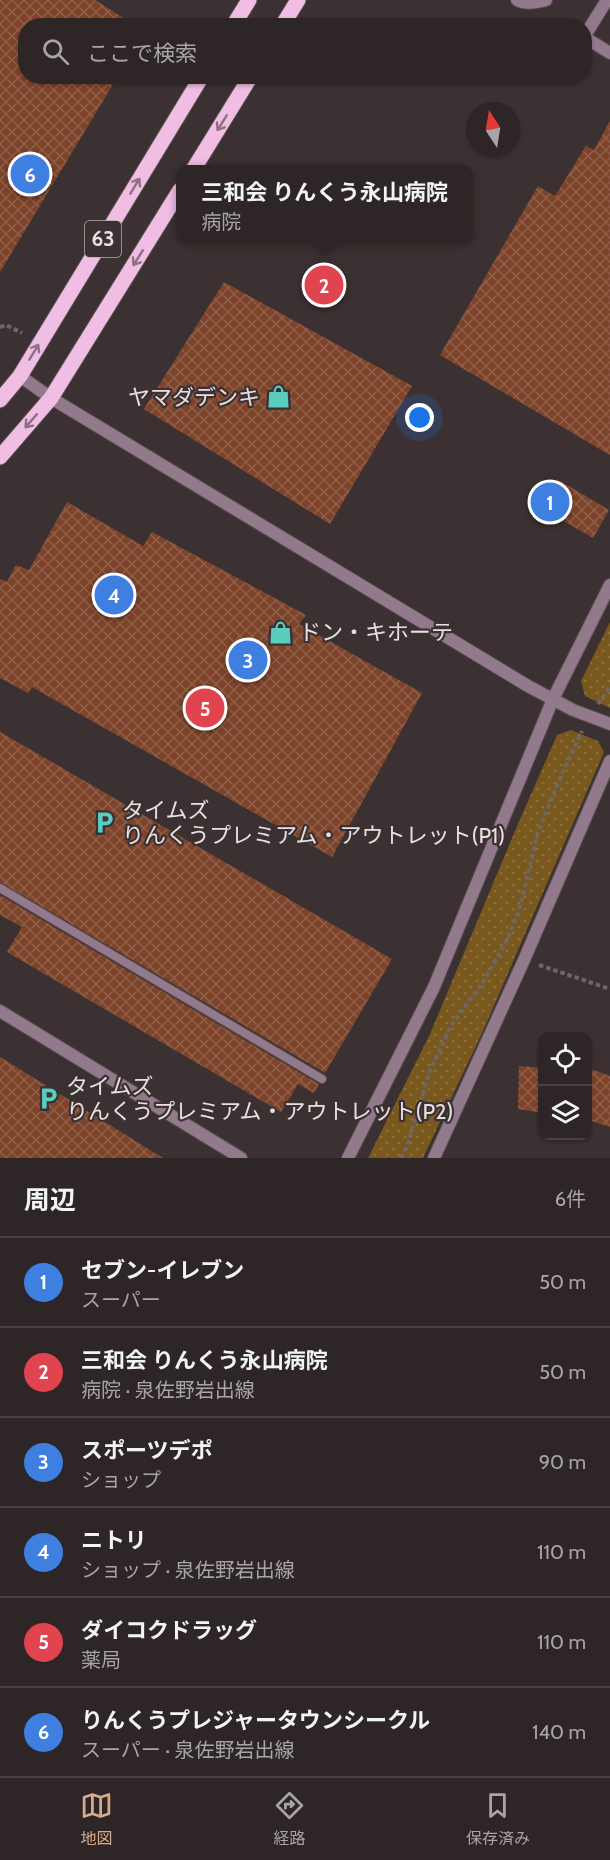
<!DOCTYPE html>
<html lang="ja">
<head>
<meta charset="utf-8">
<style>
	:root { --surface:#2d2526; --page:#352d2e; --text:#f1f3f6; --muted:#a7a5a7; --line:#484243; --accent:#d6ab8b }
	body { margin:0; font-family:Cabin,"Noto Sans JP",sans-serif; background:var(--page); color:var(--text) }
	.controls { position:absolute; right:18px; bottom:18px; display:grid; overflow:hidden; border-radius:12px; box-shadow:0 2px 4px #0004 }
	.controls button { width:54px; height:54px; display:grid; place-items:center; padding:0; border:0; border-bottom:2px solid var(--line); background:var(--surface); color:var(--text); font:30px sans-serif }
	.compass { position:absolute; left:466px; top:102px; width:54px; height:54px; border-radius:50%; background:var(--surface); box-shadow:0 2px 4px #0004; rotate:348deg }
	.you { position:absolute; left:420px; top:418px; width:21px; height:21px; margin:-15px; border:4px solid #fff; border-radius:50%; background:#1a73e8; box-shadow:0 0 0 9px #1a73e833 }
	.badge { display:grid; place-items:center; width:39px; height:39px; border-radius:50%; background:var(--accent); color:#fff; font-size:20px; font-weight:700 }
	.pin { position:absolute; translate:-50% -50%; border:3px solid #fff; box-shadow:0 2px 6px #0006 }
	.popup { position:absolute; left:176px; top:165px; width:297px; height:78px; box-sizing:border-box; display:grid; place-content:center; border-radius:12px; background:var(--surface); filter:drop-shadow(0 2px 4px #0005); font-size:20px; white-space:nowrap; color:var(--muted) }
	.popup b { font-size:22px; color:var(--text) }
	.popup::after { content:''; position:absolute; left:50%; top:100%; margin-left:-12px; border:12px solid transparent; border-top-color:var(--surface) }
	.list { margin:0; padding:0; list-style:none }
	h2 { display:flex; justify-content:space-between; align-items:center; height:78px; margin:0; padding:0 24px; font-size:26px }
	h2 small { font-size:20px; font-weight:400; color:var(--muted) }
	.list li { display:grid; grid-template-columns:39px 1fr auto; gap:18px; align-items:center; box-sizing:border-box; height:90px; padding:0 24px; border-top:2px solid var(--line) }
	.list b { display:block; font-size:22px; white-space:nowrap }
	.list p { margin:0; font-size:20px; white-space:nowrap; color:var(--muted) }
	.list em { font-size:20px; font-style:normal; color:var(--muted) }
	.icon { flex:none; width:33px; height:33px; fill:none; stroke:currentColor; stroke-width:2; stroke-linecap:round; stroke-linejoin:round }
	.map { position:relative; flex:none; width:610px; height:1158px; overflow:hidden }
	.search { position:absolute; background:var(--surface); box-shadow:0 2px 4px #0004; left:18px; right:18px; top:18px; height:66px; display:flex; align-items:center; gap:15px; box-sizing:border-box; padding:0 21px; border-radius:24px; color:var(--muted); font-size:22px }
	.sheet { height:618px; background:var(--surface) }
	nav { display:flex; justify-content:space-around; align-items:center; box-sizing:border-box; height:84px; border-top:2px solid var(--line); background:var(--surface); font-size:16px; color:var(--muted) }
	nav a { display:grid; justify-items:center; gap:3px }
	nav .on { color:var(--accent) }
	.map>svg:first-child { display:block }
</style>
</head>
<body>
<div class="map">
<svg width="610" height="1158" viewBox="0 0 610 1158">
	<defs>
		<pattern id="park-dots" width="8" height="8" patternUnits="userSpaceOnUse" patternTransform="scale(1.5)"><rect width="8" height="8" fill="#78581d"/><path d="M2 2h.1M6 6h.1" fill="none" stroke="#8b703e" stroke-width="1.8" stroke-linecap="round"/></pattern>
		<pattern id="building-cross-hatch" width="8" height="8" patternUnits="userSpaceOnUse" patternTransform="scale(1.5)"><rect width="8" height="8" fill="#7e442a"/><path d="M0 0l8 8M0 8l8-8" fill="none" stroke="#905f49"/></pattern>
	</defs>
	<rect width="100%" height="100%" fill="#3c3132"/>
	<g fill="url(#park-dots)">
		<polygon points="610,622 610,708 585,696 581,681"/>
		<polygon points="571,730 598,741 604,752 483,1031 423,1158 368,1158 430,1034 518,824 557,735"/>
	</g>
	<g fill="url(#building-cross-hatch)">
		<polygon points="0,0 95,0 136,26 26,26 26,76 118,76 0,272"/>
		<polygon points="610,121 610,455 440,355 538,186 555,196 586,146 594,150"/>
		<polygon points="224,282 412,386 330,524 144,409"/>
		<polygon points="557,479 609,510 593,538 540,507"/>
		<polygon points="67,502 143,546 152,532 306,615 299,624 422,693 332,857 32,687 28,693 0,678 0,579 7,582 16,565 29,570"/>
		<polygon points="0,732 392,959 325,1073 0,882"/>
		<polygon points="0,895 319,1084 314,1093 298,1084 281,1112 7,952 22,927 0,915"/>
		<polygon points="0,1057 163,1158 0,1158"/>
		<polygon points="519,1066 543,1068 543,1113 518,1109"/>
		<polygon points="588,1068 610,1076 610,1127 588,1120"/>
	</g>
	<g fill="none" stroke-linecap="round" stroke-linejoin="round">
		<defs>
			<polyline id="service" points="0,888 322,1079"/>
			<polyline id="pedestrian" points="607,0 584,37 610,53"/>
			<g id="minor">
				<path d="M 517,0 C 525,5 537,2 546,0"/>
				<polyline points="434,1158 524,960 610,761"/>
			</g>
			<g id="tertiary">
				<polyline points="20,376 51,398 528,686 573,710 610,724"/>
				<polyline points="0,1011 241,1158"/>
				<polyline points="348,1158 434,987 553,699 610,585"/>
			</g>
			<g id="primary">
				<polyline points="233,26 249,0"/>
				<polyline points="282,26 298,0"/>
				<polyline points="193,170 251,76"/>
				<polyline points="0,400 20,376 202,76"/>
				<polyline points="0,457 51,398 180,190"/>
			</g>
		</defs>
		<use href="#service" stroke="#574d4e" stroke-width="10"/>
		<use href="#pedestrian" stroke="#574d4e" stroke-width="14"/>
		<use href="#minor" stroke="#574d4e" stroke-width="14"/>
		<use href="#tertiary" stroke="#574d4e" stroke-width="14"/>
		<use href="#primary" stroke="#574d4e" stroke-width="17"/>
		<g stroke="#706667" stroke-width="4" stroke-dasharray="4.5 3" stroke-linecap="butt">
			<polyline points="0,327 6,325 22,333"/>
			<polyline points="598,704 610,687"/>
			<polyline points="539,965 610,989"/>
			<polyline points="401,1158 407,1147 429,1073 451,1026 483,982 508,938 521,903 538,832 561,776 582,731"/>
		</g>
		<use href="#service" stroke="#92798c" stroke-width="8"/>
		<use href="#pedestrian" stroke="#92798c" stroke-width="12"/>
		<use href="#minor" stroke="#92798c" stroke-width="12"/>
		<use href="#tertiary" stroke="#92798c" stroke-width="12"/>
		<use href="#primary" stroke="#f0bde3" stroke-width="15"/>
	</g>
	<defs><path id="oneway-shaft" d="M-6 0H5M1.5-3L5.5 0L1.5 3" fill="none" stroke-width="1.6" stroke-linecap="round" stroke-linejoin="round" transform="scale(1.5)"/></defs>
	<g stroke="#8d7082">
		<use href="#oneway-shaft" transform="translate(222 123) rotate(122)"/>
		<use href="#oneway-shaft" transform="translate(135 186) rotate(-59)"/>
		<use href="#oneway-shaft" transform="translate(138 258) rotate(122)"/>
		<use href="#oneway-shaft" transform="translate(34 352) rotate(-59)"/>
		<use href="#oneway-shaft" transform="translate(31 421) rotate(131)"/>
	</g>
	<defs>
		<symbol id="shop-bare" viewBox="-9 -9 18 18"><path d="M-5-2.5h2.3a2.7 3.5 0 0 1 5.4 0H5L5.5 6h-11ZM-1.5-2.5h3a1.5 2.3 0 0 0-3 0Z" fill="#59cebf" stroke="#3c3132" stroke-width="2.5" paint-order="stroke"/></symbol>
		<symbol id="parking-bare" viewBox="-9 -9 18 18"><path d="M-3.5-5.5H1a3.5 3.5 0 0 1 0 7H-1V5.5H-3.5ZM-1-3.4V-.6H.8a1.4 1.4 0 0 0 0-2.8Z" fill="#59cebf" stroke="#3c3132" stroke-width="2.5" paint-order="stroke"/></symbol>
	</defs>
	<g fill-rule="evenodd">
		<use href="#shop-bare" x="262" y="380" width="33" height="33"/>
		<use href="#shop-bare" x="264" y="616" width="33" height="33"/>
		<use href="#parking-bare" x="88" y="806" width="33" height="33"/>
		<use href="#parking-bare" x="32" y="1082" width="33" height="33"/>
	</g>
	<g text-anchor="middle" stroke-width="4.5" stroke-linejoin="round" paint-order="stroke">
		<rect fill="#3c3132" stroke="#b4acac" stroke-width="1.5" x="85" y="221" width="36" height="36" rx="4.5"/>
		<g font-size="21" font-weight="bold" fill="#e7e0e1">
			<text x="103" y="246">63</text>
		</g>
		<g font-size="22" fill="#e7e0e1" stroke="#3c3132" text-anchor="start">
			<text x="260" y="405" text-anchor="end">ヤマダデンキ</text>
			<text x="299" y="640">ドン・キホーテ</text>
			<text x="122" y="818">タイムズ<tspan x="122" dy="25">りんくうプレミアム・アウトレット(P1)</tspan></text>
			<text x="66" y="1094">タイムズ<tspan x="66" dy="25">りんくうプレミアム・アウトレット(P2)</tspan></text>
		</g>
	</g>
</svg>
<div class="controls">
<button><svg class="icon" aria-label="locate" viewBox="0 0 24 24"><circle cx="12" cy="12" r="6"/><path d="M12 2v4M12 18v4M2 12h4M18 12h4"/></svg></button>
<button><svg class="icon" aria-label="layers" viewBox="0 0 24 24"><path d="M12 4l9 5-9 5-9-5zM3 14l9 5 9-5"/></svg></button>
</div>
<svg class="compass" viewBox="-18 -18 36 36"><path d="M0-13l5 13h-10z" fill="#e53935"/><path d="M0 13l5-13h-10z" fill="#a7a5a7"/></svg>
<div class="you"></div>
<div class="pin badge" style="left:550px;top:502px;background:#3f7fe0">1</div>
<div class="pin badge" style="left:324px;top:285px;background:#e0444e">2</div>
<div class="popup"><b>三和会 りんくう永山病院</b>病院</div>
<div class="pin badge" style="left:248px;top:660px;background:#3f7fe0">3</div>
<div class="pin badge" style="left:114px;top:595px;background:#3f7fe0">4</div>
<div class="pin badge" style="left:205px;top:708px;background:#e0444e">5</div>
<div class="pin badge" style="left:30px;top:174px;background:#3f7fe0">6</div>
<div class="search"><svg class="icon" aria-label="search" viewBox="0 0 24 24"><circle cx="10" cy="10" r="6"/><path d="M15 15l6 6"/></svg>ここで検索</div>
</div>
<section class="sheet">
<h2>周辺<small>6件</small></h2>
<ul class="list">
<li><span class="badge" style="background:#3f7fe0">1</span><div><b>セブン-イレブン</b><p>スーパー</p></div><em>50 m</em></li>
<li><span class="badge" style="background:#e0444e">2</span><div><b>三和会 りんくう永山病院</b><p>病院 · 泉佐野岩出線</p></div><em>50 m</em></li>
<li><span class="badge" style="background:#3f7fe0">3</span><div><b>スポーツデポ</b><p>ショップ</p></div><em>90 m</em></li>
<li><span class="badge" style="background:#3f7fe0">4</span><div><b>ニトリ</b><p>ショップ · 泉佐野岩出線</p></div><em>110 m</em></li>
<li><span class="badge" style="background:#e0444e">5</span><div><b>ダイコクドラッグ</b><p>薬局</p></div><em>110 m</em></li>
<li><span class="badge" style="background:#3f7fe0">6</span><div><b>りんくうプレジャータウンシークル</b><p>スーパー · 泉佐野岩出線</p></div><em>140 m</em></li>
</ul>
</section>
<nav>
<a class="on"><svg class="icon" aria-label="map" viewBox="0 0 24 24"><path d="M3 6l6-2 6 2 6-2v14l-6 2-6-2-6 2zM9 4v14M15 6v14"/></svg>地図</a>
<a><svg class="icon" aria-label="directions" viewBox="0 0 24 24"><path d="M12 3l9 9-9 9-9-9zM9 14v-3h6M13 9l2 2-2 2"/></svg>経路</a>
<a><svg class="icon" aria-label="saved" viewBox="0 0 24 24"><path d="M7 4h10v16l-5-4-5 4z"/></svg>保存済み</a>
</nav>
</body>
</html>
